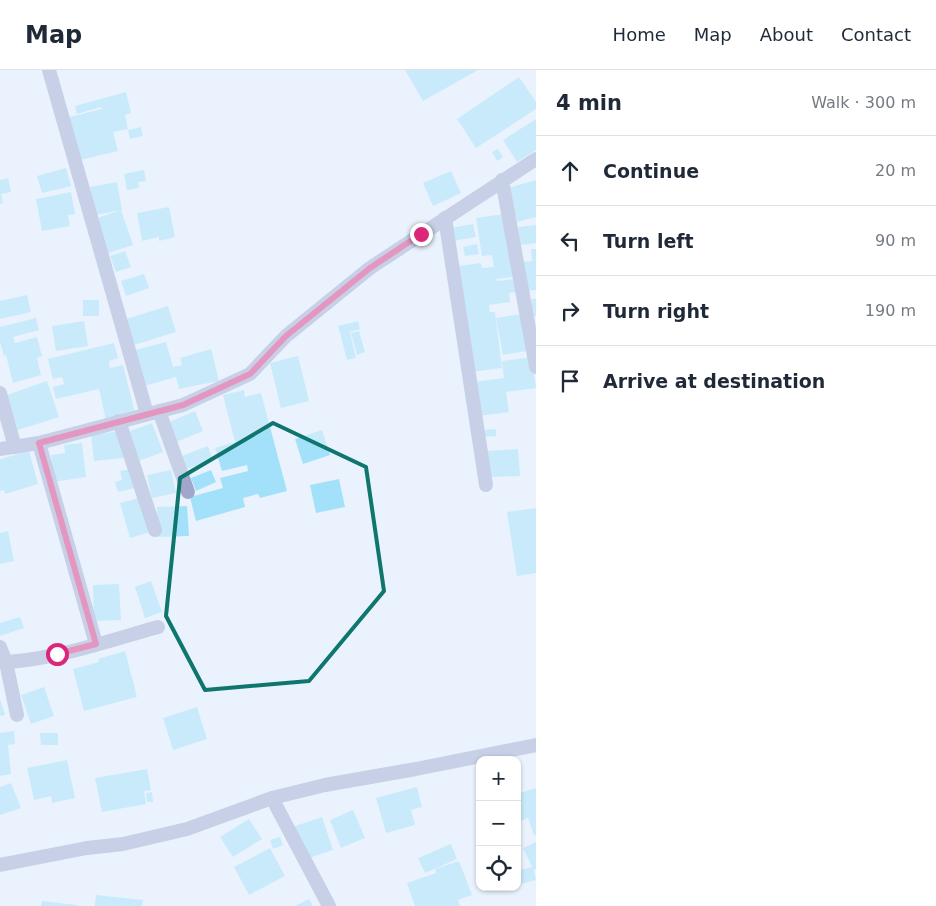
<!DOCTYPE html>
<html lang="en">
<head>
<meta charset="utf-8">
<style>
	:root { --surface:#fff; --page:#f6f6f7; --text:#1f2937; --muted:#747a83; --line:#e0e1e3 }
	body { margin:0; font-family:"DejaVu Sans",sans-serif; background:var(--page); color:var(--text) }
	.controls { position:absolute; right:15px; bottom:15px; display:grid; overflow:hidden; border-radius:10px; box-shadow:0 1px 4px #0004 }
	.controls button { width:45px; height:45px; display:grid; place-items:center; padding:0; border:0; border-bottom:1px solid var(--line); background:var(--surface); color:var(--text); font:25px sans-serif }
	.stop { position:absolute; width:15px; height:15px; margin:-11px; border:4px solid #db2777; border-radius:50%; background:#fff }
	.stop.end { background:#db2777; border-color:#fff; box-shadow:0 1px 5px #0008 }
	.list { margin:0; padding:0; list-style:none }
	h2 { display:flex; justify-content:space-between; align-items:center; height:65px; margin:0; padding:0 20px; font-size:21px }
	h2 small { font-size:16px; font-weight:400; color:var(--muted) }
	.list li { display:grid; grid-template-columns:32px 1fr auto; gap:15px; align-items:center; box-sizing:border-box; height:70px; padding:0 20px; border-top:1px solid var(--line) }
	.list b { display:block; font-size:19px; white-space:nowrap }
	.list em { font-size:16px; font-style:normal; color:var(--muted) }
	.icon { flex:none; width:28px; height:28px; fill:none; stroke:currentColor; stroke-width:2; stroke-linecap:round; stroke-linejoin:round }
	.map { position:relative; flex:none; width:536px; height:836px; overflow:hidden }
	header { display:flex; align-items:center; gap:30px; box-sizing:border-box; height:70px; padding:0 25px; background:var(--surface); border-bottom:1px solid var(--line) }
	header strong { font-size:24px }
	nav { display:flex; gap:28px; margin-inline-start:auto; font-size:18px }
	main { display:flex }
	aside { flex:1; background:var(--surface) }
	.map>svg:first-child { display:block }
</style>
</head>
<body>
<header>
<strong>Map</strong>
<nav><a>Home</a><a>Map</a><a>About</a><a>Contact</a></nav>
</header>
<main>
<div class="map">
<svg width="536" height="836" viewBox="0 0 536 836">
	<rect width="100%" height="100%" fill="#eaf3fd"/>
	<g fill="#a2e1f9">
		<polygon points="405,0 478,0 423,31"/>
		<polygon points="519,7 536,32 536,39 476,78 457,49"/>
		<polygon points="126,22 131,43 125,45 128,59 113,62 118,81 76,91 66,48 102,39 101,37 77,44 75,36"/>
		<polygon points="536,49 536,80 517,92 503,70"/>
		<polygon points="141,57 143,66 130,69 128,60"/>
		<polygon points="498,79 503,87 497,91 492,82"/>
		<polygon points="66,98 71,116 42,123 37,106"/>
		<polygon points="144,100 146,111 138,112 139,118 127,120 124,104"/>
		<polygon points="451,101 461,123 433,136 423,113"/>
		<polygon points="8,108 11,122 1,124 3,133 0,134 0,110"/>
		<polygon points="536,110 536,147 517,152 508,118"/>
		<polygon points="117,112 122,140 95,145 90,117"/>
		<polygon points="71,122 75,144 68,145 70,156 42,161 36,129"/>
		<polygon points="169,137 175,167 159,171 159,167 142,171 137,143"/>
		<polygon points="121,140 133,175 108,183 97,148"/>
		<polygon points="504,144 513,207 496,209 497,211 514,209 516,222 509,223 510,232 489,235 490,242 495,242 502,298 471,302 458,196 481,193 482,198 494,197 492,185 482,186 476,148"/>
		<polygon points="473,154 476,167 453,171 451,158"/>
		<polygon points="536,155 536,173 520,175 518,157"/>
		<polygon points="477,174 479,184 465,186 463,177"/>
		<polygon points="531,179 536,179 536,220 525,221 521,192 532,191"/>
		<polygon points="125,181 131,197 116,202 110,186"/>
		<polygon points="144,204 149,218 126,226 121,211"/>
		<polygon points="27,225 31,242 0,249 0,231"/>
		<polygon points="531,229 536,229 536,246 533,247"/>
		<rect x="83" y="230" width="16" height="16"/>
		<polygon points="168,236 176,262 134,275 126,249"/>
		<polygon points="521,244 527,281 503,285 496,248"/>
		<polygon points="36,248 39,260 13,267 15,273 37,267 42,286 37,288 41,305 13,313 6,285 4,286 0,272 0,257"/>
		<polygon points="84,251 88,276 56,281 52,256"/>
		<polygon points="358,251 360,259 350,262 349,258 356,288 347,290 338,256"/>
		<polygon points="359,261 365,282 357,285 351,263"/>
		<polygon points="166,272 173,297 182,295 180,288 211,279 219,311 179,319 176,307 144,316 135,280"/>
		<polygon points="114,273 118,288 109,291 110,298 123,295 135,343 106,350 99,319 56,329 53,317 64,314 62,307 53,309 48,289"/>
		<polygon points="298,286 309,331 281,338 270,293"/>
		<polygon points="532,287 536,318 506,322 509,342 479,346 474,312 504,308 502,291"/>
		<polygon points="47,311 59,347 18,360 7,325"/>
		<polygon points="244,320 245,327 261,323 287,421 260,428 258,424 243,428 245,437 196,451 190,427 223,418 220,408 248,401 247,395 222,401 215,378 235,372 223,325"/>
		<polygon points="195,341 203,361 176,372 167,353"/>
		<polygon points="152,353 163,382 136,392 125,363"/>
		<polygon points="496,359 496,366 483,367 483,360"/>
		<polygon points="322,360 330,385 303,394 295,369"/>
		<polygon points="121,361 124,388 94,391 91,365"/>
		<polygon points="82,373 86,407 54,412 51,385 65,383 64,375"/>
		<polygon points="208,376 213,390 184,400 179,387"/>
		<polygon points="518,379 520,406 489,407 487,381"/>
		<polygon points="29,381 38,414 5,424 4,420 0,421 0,389"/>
		<polygon points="131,399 135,418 118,422 115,412 122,410 120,401"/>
		<polygon points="171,400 176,423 152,428 147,405"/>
		<polygon points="211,400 216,412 196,421 191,408"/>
		<polygon points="339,409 345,437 316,443 310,415"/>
		<polygon points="139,428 150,462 130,468 120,433"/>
		<polygon points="187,436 189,466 158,467 157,437"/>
		<polygon points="536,438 536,503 517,506 507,442"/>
		<polygon points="8,461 14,491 0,494 0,463"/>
		<polygon points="151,511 162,542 145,548 135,517"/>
		<polygon points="119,514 121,550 94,551 93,515"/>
		<polygon points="20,547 24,558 0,566 0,553"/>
		<polygon points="125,581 137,627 84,641 73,599 99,592 98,589"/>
		<polygon points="44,617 54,646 31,654 21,625"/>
		<polygon points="0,629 5,645 0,646"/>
		<polygon points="197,637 207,669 173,680 163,648"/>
		<polygon points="14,661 15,674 8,675 11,704 0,706 0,663"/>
		<polygon points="40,663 58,663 58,675 41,675"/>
		<polygon points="67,690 75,728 52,733 51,726 34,730 27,698"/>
		<polygon points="147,699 151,720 144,721 146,734 102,742 95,708"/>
		<polygon points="11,713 21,738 0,745 0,717"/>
		<polygon points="417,717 422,737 411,740 415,755 386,763 376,728"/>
		<polygon points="536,718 536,765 534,765 528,748 517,752 517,724"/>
		<polygon points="152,722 153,732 147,732 146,723"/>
		<polygon points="353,740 365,768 341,778 330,750"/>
		<polygon points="322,747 333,780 306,789 295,756"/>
		<polygon points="249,749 262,769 233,787 220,767"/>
		<polygon points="280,767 283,775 273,779 270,770"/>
		<polygon points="536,772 536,799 534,800 536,810 517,815 517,801 532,797 523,778"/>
		<polygon points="451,774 457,789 425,803 418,788"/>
		<polygon points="270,778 285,806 249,825 234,797"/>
		<polygon points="459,791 472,825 458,830 460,836 415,836 407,813 436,803 435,799"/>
		<polygon points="96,825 143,830 142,836 95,836"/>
		<polygon points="309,829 313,836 295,836"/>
		<polygon points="42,831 77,835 77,836 41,836"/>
	</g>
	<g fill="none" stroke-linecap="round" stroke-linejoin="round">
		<g stroke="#a1a7cc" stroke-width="14">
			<polyline points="49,0 147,344"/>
			<polyline points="502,110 536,297"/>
			<polyline points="445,148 486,415"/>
			<polyline points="0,323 15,377"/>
			<polyline points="159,341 188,422"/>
			<polyline points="119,351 155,460"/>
			<polyline points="39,373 96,574"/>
			<polyline points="0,379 39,373 183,335 250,304 286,266 370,198 536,89"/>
			<path d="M 0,577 L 6,592 C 57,589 108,571 158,557"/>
			<polyline points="6,592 17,645"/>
			<polyline points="272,728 329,836"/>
			<polyline points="0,795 87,778 123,774 187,759 272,728 325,715 416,699 536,675"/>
		</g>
	</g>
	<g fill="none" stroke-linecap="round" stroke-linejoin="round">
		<polyline stroke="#db2777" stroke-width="6" points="57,584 96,574 39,373 183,335 250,304 286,266 370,198 421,164"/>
	</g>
	<path d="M0 0H536V836H0ZM 273,353 L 366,397 L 384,521 L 309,611 L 205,620 L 166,546 L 180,408 Z" fill="#eaf3fd" fill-opacity=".55" fill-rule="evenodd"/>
	<path fill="none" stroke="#0f766e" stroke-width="4" stroke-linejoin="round" d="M 273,353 L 366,397 L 384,521 L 309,611 L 205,620 L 166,546 L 180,408 Z"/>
</svg>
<div class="controls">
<button>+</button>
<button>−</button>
<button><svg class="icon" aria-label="locate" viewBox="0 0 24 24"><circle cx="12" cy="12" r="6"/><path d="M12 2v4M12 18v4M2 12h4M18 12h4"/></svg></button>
</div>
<div class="stop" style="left:57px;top:584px"></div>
<div class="stop end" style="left:421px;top:164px"></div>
</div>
<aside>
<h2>4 min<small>Walk · 300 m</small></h2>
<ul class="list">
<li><svg class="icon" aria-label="ahead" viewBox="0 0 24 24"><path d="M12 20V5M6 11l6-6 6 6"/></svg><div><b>Continue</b></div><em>20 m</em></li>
<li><svg class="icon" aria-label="left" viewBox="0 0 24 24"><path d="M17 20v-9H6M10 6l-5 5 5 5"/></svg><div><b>Turn left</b></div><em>90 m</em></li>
<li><svg class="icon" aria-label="right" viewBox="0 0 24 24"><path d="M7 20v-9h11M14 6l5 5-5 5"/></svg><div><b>Turn right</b></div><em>190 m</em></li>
<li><svg class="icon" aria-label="arrive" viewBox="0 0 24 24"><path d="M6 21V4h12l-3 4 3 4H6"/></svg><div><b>Arrive at destination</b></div></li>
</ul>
</aside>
</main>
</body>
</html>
